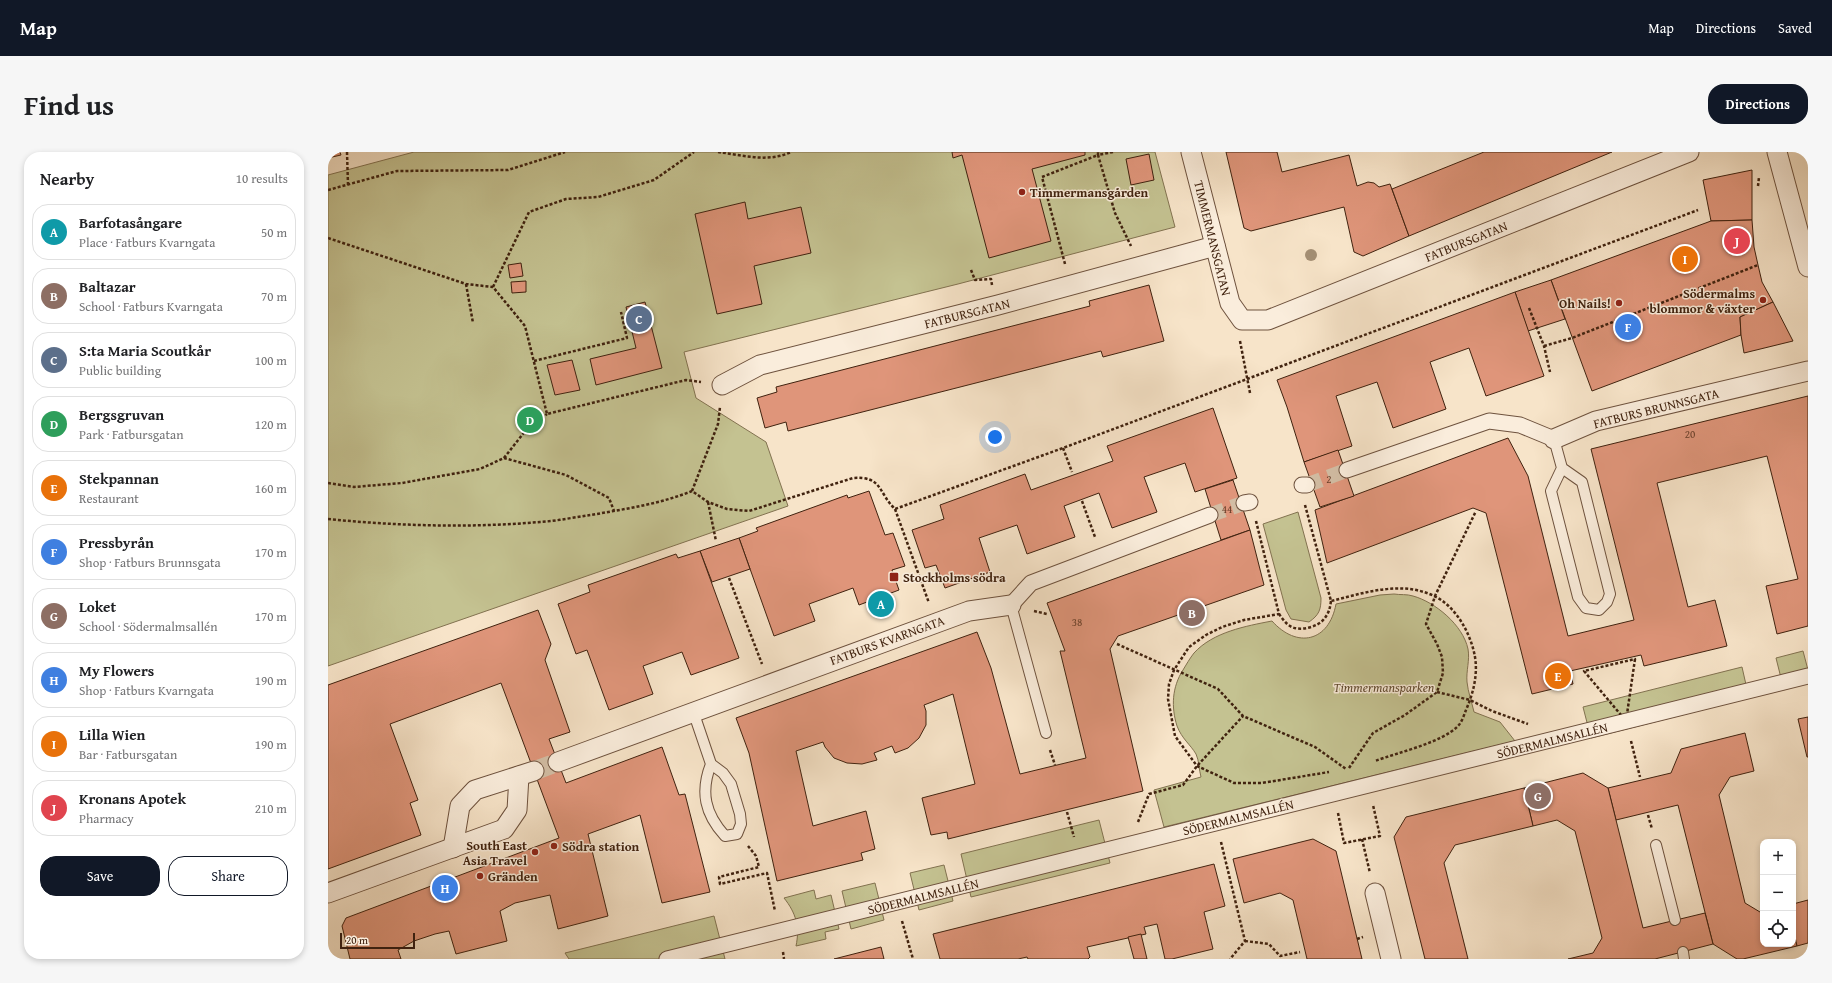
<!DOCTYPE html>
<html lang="en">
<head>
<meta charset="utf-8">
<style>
	:root { --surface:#fff; --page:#f6f6f6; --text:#202124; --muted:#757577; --line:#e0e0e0; --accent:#111827 }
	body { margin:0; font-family:"Gentium Book Plus",serif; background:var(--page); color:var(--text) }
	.controls { position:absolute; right:12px; bottom:12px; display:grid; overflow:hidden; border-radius:8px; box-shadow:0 2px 6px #0003 }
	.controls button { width:36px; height:36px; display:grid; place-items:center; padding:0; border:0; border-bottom:1px solid var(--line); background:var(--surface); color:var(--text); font:20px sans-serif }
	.scale { position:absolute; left:12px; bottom:10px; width:75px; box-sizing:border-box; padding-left:4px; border:2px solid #40220f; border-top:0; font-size:11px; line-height:14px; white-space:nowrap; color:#40220f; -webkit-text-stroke:3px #faeddc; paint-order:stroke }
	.you { position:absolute; left:667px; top:285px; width:14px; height:14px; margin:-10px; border:3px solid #fff; border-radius:50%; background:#1a73e8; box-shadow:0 0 0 6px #1a73e833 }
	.badge { display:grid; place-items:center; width:26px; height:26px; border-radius:50%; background:var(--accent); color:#fff; font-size:13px; font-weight:700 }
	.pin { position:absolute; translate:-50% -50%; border:2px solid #fff; box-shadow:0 1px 4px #0006 }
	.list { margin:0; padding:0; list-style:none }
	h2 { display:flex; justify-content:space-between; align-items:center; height:52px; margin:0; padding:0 16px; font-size:17px }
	h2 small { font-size:13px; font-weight:400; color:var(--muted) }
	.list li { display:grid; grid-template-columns:26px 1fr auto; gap:12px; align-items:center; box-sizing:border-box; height:56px; margin:0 8px 8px; padding:0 8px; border:1px solid var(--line); border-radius:16px }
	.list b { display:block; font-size:15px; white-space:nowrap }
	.list p { margin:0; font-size:13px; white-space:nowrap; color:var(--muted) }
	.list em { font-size:13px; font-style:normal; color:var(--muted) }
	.actions { display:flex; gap:8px; padding:12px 16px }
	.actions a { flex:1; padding:9px 0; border:1px solid var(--accent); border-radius:16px; text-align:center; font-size:14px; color:var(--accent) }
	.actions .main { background:var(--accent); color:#fff }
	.icon { flex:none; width:22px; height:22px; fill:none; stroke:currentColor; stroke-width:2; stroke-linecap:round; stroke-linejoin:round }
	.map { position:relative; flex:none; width:1480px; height:807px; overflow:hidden; border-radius:16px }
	header { display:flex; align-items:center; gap:24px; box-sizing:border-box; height:56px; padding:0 20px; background:var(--accent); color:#fff }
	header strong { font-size:19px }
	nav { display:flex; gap:22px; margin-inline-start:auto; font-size:14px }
	.intro { display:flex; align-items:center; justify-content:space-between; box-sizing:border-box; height:96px; padding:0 24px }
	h1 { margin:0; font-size:28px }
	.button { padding:10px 18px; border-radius:16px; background:var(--accent); color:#fff; font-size:14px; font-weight:700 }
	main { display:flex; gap:24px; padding:0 24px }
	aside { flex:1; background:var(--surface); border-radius:16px; box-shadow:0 2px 6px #0003 }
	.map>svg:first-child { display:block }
</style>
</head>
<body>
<header>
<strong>Map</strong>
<nav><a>Map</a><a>Directions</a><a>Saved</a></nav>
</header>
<div class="intro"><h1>Find us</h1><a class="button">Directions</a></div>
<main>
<aside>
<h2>Nearby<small>10 results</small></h2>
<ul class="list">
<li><span class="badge" style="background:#0f9aa8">A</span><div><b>Barfotasångare</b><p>Place · Fatburs Kvarngata</p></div><em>50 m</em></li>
<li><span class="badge" style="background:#8d6e63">B</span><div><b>Baltazar</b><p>School · Fatburs Kvarngata</p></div><em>70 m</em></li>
<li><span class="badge" style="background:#5c6f8a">C</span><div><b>S:ta Maria Scoutkår</b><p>Public building</p></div><em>100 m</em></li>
<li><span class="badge" style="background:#2e9e5b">D</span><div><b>Bergsgruvan</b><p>Park · Fatbursgatan</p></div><em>120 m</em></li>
<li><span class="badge" style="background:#e8710a">E</span><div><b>Stekpannan</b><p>Restaurant</p></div><em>160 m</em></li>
<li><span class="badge" style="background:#3f7fe0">F</span><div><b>Pressbyrån</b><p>Shop · Fatburs Brunnsgata</p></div><em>170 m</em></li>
<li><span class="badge" style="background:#8d6e63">G</span><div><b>Loket</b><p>School · Södermalmsallén</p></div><em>170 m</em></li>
<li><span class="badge" style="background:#3f7fe0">H</span><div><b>My Flowers</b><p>Shop · Fatburs Kvarngata</p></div><em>190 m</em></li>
<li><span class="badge" style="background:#e8710a">I</span><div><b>Lilla Wien</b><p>Bar · Fatbursgatan</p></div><em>190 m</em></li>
<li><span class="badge" style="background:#e0444e">J</span><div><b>Kronans Apotek</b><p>Pharmacy</p></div><em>210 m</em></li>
</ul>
<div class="actions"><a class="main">Save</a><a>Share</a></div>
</aside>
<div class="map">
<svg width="1480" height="807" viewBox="0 0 1480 807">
	<rect width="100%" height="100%" fill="#f7e4c9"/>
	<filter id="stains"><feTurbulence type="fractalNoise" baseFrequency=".005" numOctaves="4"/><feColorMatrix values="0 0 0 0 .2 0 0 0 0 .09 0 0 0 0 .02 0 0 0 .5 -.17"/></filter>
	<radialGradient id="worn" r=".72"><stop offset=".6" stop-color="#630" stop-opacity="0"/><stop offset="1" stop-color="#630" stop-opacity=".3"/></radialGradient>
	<g fill="#c4c291" stroke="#827250">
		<polygon points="86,0 827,0 847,75 630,132 356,200 368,246 438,290 460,354 0,514 0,23"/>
		<path d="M 970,360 L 993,446 C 993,458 991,463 981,470 L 963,467 L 958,458 L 935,372 Z"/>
		<path d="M 1066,442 C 1072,443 1079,442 1085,444 C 1107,450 1135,473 1140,497 C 1142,508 1138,519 1139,530 C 1140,540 1144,551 1146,560 L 1172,570 L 1187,589 L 836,675 L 826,638 L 873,625 C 871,618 871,608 868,602 C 862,592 854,587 849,574 C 843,555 844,535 855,518 C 858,513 862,506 866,501 C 885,480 918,474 944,469 C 969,497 1001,490 1008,452 L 1052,443 Z"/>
		<polygon points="1475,499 1480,518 1456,538 1448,506"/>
		<polygon points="1414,515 1421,546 1263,586 1255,555"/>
		<polygon points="771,668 782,711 643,745 633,702"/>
		<polygon points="616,713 625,749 591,758 582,721"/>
		<polygon points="547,731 556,768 523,777 514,739"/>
		<path d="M 486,738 L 488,747 L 503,743 L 511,777 L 497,780 L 498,787 L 468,794 C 472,775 468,761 456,746 Z"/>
		<polygon points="386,764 397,807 241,807 237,801"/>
	</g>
	<g fill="#df957a" stroke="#40220f">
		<polygon points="0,0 12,0 13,3 0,6"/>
		<polygon points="624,0 757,0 757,3 704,17 723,89 661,106 634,3 625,6"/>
		<polygon points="898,0 949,0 954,20 1021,3 1029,34 1040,30 1046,31 1051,35 1062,32 1081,84 1035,104 1026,100 1016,55 923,79 916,76"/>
		<polygon points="1156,0 1284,0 1081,84 1064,37"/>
		<polygon points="821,2 826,28 803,33 798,7"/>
		<polygon points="1424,18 1424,68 1383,69 1375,28"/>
		<polygon points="417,50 420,67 473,55 483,101 426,114 434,152 389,162 367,62"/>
		<polygon points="1424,68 1426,95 1430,113 1434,130 1445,150 1412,165 1413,183 1264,239 1223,128 1383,69"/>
		<polygon points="193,111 195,124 182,126 180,113"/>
		<polygon points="1223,128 1237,167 1200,179 1187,140"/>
		<polygon points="198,129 198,140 184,141 183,130"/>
		<polygon points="821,133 836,189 775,205 773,199 460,279 458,270 437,276 429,246 449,240 448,235 762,154 761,149"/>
		<polygon points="1187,140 1216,224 1158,244 1141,196 1102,210 1118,257 1065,276 1049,230 1008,244 1024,294 976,310 959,255 949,228"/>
		<polygon points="317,150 334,216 268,233 262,207 308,196 298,155"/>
		<polygon points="1445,150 1465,189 1416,201 1413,183 1412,165"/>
		<polygon points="244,208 252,238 227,243 219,213"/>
		<polygon points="1480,244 1480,474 1449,482 1438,434 1470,427 1439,304 1329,331 1360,455 1387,448 1399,494 1316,514 1313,503 1242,519 1245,532 1204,542 1158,361 1145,356 999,411 987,358 1180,286 1200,324 1240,484 1306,468 1263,297"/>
		<polygon points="885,256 909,326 867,340 857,311 816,325 829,360 784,376 771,341 736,354 747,385 699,402 689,373 651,386 662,420 617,436 608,413 597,416 584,378 616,367 612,353 697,322 703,338 785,309 779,294"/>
		<polygon points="1010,298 1026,344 992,355 976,310"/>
		<polygon points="905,328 922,378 893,388 877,337"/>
		<polygon points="541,339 557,383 565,381 577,414 564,418 571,438 531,453 525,436 481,452 487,469 446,484 411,386 430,379 428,376 508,347 519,343 520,346"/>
		<polygon points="922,378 936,433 790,484 782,497 815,639 620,687 619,680 603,683 594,646 647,632 625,542 596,553 598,559 598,573 591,586 580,596 567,601 564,594 546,601 549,608 534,612 519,611 506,606 497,595 495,590 468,599 485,674 538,659 547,697 533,701 535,708 449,729 421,601 408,566 649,480 663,516 692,622 758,606 732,499 737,499 719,451"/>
		<polygon points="411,386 422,417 384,430 372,399"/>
		<polygon points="372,399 411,506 363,523 354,500 315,514 325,542 281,558 259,498 248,502 230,452 262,440 260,433 348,402 350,406"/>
		<polygon points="210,458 223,492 217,508 242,580 221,587 238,631 334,595 351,643 357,642 382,740 334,751 312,663 260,682 280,764 230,777 222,743 187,751 172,759 179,789 128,802 121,779 107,782 86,789 70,798 73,807 22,807 14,774 18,766 231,686 173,531 62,572 90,648 82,651 93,683 0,717 0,533"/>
		<polygon points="1480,565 1480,605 1479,605 1470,567"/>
		<polygon points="1417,581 1426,619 1402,625 1391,643 1417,751 1432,760 1435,759 1435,792 1465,792 1465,776 1469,794 1415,807 1409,807 1385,792 1350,653 1288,668 1280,636 1343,621 1353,597"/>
		<polygon points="1255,621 1280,636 1315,776 1377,761 1385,792 1327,807 1240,807 1265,801 1274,786 1247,679 1229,668 1205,674 1196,636"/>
		<polygon points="1196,636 1205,674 1127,693 1116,711 1140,807 1097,807 1066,685 1078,665"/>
		<polygon points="985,687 1008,699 1034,807 979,807 965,748 952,741 916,751 905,707"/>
		<polygon points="886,712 897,754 876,760 885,797 844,807 837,807 829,772 816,775 818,782 759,795 762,805 760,807 700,807 699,805 690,807 612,807 605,782"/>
		<polygon points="1480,748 1480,791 1469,794 1465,776 1465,752"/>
		<polygon points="813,782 819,807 806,807 800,785"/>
		<polygon points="553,795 556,807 506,807"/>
	</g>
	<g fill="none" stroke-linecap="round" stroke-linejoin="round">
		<g stroke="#d2bda4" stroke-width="15" stroke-dasharray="15 8" stroke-linecap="butt">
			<polyline points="979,333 1019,318"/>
			<polyline points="882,363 916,351"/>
		</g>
		<polyline stroke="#d2bda4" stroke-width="19" stroke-dasharray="19 10" stroke-linecap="butt" points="206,619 230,610"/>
		<defs>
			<g id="service">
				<polyline points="1226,287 1234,316 1223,339 1225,347 1250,445 1258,456 1271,458 1279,450 1282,442 1254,330 1234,316"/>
				<polyline points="683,453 718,581"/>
				<path d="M 365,559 L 383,612 L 395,621 L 403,632 L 412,662 L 413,672 L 409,682 L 397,684 C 377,662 372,640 383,612"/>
				<polyline points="1328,693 1347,768"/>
				<polyline points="1355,800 1356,807"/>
			</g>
			<g id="pedestrian">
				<polyline points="1019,318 1161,269 1192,273 1226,287"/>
				<polyline points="974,333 979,333"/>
				<polyline points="916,351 922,350"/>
				<polyline points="683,453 703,431 882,363"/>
				<polyline points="339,807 1480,524"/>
			</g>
			<g id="minor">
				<polyline points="863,0 902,151 914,168 940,168 1361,0"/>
				<polyline points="1449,0 1480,115"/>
				<polyline points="394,233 432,213 670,153 887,94"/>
				<polyline points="1226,287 1268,269 1480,219"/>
				<polyline points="230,610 641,459 683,453"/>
				<polyline points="125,696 132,654 147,638 206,619"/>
				<polyline points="0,741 176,677 189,658 191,624"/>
				<polyline points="1047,741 1063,807"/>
			</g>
		</defs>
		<use href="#service" stroke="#6e523e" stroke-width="12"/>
		<use href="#pedestrian" stroke="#6e523e" stroke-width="17"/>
		<use href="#minor" stroke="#6e523e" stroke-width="21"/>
		<g stroke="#40220f" stroke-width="2.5" stroke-dasharray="3 2" stroke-linecap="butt">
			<polyline points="19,0 20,33"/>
			<path d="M 390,0 C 414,3 440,11 463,0"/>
			<polyline points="785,0 770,3 787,61 803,94"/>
			<polyline points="1430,34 1431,25"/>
			<polyline points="0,38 69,19 180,18 237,0"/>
			<polyline points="0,86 138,132 165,135 197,174 219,262 358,228 373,230"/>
			<polyline points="737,112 714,25 770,3 770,0"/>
			<polyline points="643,118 647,128 663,127 664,133"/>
			<polyline points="138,132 145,171"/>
			<polyline points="165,135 201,60 238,47 270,45 326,28 366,0"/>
			<polyline points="1201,156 1216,194 1222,220"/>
			<polyline points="912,189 922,241"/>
			<polyline points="1216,194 1244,186 1430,113"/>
			<polyline points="206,209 299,186 293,160"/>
			<polyline points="735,296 744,320"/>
			<polyline points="176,306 198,278 219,262"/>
			<polyline points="0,331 26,335 74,331 152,317 176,306 238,323 281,346 286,359"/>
			<polyline points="364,339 390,272 392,255"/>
			<polyline points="754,349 767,385"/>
			<polyline points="380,350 388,389"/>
			<path d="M 977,353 L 1003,449 C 1036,441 1073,428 1106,444 C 1128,454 1143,482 1147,505 C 1150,523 1145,542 1138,558 C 1136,563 1134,570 1130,574 C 1113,591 1071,600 1047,609"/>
			<polyline points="567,357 601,451"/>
			<path d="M 0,367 C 70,374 142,376 212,370 C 229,369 247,365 263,363 C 297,357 332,352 364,339 L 380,350 L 399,357 L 421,359 L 525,326 C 555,324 550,341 567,357 L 735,296 L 1370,58"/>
			<polyline points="928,369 951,462 916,468 894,475 878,483 861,495 846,518 841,532 840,547 847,584 869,614 906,631 934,631 1001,620"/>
			<polyline points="401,426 434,512"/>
			<polyline points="706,459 719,462"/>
			<path d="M 951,462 C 954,466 958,472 962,474 C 971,480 990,475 996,467 C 1001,461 1002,456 1003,449"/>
			<polyline points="789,492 890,537 915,564 987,595 1018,617"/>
			<polygon points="1307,507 1298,569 1256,519"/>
			<polyline points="1109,540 1142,548 1164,559 1200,572"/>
			<polyline points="1303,589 1312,625"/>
			<polyline points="722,598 727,613"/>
			<polyline points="1021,616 1045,581 1077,563 1109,540 1115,521 1114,505 1109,492 1098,472 1107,444 1148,359"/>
			<polyline points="739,660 746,685"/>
			<polyline points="1010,661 1016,691 1052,684 1045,653"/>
			<polyline points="1320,663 1324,677"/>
			<polyline points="810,670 821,642 855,633 869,614 915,564"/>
			<polyline points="1034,687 1042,721"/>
			<polyline points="893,690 917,789 902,807"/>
			<polyline points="420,694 428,704 431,715 391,725 392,732 439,721 447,759"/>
			<polyline points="574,769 585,807"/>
			<polyline points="1029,787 1035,785"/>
			<polyline points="917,789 941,792 952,804 972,800"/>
			<polyline points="455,800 456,807"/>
		</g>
		<use href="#service" stroke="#faeddc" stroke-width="10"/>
		<use href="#pedestrian" stroke="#faeddc" stroke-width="15"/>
		<use href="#minor" stroke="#faeddc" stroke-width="19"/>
	</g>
	<circle fill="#a48f75" cx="983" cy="103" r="6"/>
	<g fill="#8f2418" stroke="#faeddc" stroke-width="1.5">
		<circle cx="694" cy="40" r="4"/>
		<circle cx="1435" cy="148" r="4"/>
		<circle cx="1291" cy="151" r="4"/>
		<rect x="561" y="420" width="10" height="10" rx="2"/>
		<circle cx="226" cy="694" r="4"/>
		<circle cx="207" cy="700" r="4"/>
		<circle cx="152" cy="724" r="4"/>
	</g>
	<g text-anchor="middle" stroke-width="3" stroke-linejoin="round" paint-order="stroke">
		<g font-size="11" fill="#683f2a">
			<text x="1362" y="286">20</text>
			<text x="1001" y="331">2</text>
			<text x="899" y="361">44</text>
			<text x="749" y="474">38</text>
		</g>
		<g font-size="13" font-weight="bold" fill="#40220f" stroke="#faeddc" text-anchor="start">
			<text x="702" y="45">Timmermansgården</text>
			<text x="1427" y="146" text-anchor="end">Södermalms<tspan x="1427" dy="15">blommor &amp; växter</tspan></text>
			<text x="1283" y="156" text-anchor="end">Oh Nails!</text>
			<text x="575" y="430">Stockholms södra</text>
			<text x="199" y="698" text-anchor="end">South East<tspan x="199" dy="15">Asia Travel</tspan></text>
			<text x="234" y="699">Södra station</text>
			<text x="160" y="729">Gränden</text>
		</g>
		<g font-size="13" fill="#40220f" stroke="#faeddc">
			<text transform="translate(885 86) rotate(76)" y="5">TIMMERMANSGATAN</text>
			<text transform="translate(1138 89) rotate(-22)" y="5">FATBURSGATAN</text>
			<text transform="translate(639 161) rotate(-14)" y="5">FATBURSGATAN</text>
			<text transform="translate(1328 256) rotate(-14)" y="5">FATBURS BRUNNSGATA</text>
			<text transform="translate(559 488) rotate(-20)" y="5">FATBURS KVARNGATA</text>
			<text transform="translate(1224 588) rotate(-14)" y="5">SÖDERMALMSALLÉN</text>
			<text transform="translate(910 665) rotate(-14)" y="5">SÖDERMALMSALLÉN</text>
			<text transform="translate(595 744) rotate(-14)" y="5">SÖDERMALMSALLÉN</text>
		</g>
		<g font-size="13" font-style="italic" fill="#614a30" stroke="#faeddc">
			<text x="1056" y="540">Timmermansparken</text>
		</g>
	</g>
	<rect width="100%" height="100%" filter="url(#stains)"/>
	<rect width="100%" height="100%" fill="url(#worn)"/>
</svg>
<div class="controls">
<button>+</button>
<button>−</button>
<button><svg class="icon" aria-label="locate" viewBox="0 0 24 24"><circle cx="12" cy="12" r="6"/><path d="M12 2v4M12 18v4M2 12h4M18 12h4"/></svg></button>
</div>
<div class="scale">20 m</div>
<div class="you"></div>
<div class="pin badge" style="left:553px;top:452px;background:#0f9aa8">A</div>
<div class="pin badge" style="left:864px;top:461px;background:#8d6e63">B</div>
<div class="pin badge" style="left:311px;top:167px;background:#5c6f8a">C</div>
<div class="pin badge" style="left:202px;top:268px;background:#2e9e5b">D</div>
<div class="pin badge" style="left:1230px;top:524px;background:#e8710a">E</div>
<div class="pin badge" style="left:1300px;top:175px;background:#3f7fe0">F</div>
<div class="pin badge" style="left:1210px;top:644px;background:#8d6e63">G</div>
<div class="pin badge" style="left:117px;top:736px;background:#3f7fe0">H</div>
<div class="pin badge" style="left:1357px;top:107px;background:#e8710a">I</div>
<div class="pin badge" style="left:1409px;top:89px;background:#e0444e">J</div>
</div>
</main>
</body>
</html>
